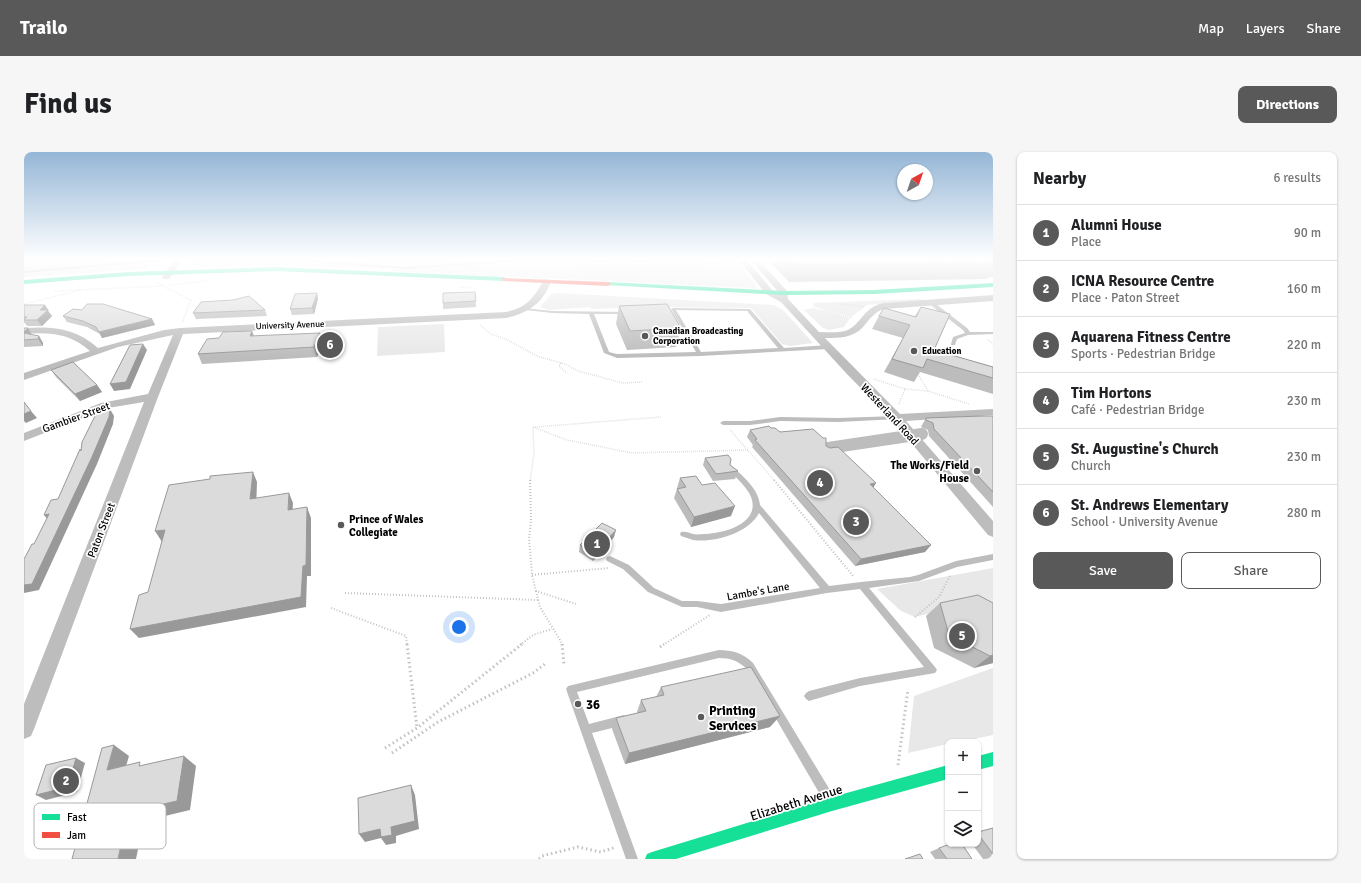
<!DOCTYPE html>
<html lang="en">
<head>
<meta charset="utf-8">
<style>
	:root { --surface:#fff; --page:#f6f6f6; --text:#202124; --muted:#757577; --line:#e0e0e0; --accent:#595959 }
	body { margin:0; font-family:Signika,sans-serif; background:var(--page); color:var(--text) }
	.controls { position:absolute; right:12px; bottom:12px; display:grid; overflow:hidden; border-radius:8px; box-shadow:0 1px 3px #0004 }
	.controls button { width:36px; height:36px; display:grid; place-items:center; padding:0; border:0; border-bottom:1px solid var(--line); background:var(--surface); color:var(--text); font:20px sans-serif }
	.compass { position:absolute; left:873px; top:12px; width:36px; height:36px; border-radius:50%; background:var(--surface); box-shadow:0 1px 3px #0004; rotate:40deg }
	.you { position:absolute; left:435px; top:475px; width:14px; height:14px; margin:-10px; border:3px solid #fff; border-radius:50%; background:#1a73e8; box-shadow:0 0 0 6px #1a73e833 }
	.badge { display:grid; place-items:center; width:26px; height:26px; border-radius:50%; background:var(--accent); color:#fff; font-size:13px; font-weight:700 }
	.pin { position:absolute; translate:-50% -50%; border:2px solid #fff; box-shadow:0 1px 4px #0006 }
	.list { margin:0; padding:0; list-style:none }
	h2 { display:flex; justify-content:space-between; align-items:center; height:52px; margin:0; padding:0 16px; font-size:17px }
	h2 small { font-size:13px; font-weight:400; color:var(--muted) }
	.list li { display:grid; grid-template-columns:26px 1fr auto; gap:12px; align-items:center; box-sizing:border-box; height:56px; padding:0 16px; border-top:1px solid var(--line) }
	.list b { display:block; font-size:15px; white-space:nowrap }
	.list p { margin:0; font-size:13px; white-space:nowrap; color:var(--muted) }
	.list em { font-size:13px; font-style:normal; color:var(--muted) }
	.actions { display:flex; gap:8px; padding:12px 16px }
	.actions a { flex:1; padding:9px 0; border:1px solid var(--accent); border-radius:8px; text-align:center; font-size:14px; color:var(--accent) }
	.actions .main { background:var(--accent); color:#fff }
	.icon { flex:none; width:22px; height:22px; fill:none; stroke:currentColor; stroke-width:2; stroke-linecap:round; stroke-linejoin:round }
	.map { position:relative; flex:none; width:969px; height:707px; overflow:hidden; border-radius:8px }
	header { display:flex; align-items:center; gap:24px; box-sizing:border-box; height:56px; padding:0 20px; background:var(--accent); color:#fff }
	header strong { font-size:19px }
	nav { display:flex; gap:22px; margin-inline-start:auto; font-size:14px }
	.intro { display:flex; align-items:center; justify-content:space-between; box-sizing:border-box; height:96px; padding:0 24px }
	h1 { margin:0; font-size:28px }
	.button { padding:10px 18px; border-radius:8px; background:var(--accent); color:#fff; font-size:14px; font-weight:700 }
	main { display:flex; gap:24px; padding:0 24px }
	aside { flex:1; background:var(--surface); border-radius:8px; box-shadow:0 1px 3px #0004 }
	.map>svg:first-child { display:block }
</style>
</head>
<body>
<header>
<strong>Trailo</strong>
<nav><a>Map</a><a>Layers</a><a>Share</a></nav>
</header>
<div class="intro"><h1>Find us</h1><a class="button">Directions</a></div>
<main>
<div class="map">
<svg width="969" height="707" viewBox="0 0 969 707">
	<rect width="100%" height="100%" fill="#fff"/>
	<g fill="#e8e8e8">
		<polygon points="0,107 130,107 124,113 123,117 0,125"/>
		<polygon points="165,107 711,107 734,135 730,136 364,119 371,117 249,113 175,115 166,112"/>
		<polygon points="535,141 750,153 759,158 789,191 766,194 758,192 727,156 627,155 567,157 567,155 525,158 516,155 527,142"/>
		<polygon points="894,147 902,148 843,153 827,165 790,155 789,151"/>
		<polygon points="789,156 826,166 820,175 805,178 799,176 780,158"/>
		<polygon points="420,172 421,200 353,204 354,175"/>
		<polygon points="969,416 969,470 937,454 891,465 877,459 853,437"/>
		<polygon points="969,516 969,583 936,590 924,590 924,592 884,601 890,544"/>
	</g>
	<path fill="#bababa" d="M 541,107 L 640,107 C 633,111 597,111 590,107 L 578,111 Z"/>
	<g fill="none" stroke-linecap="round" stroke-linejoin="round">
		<g stroke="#bababa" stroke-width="2">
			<polyline points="258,107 382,116 516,107"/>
			<polyline points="0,120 151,107"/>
		</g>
		<g stroke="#c2c2c2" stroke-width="1.5" stroke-dasharray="0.5 1.5" stroke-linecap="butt">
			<path d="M 557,120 C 604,119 653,122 698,107"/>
			<polyline points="131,130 167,148 158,171"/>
			<polyline points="145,133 184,129"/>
			<polyline points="435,135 448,136"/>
			<polyline points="31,139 141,134"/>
			<polyline points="0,152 57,138"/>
			<polyline points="817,152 840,155"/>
			<polyline points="798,158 828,166"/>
			<polyline points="456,173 467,182 484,188 513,204 541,212 554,219 599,231 619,230"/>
			<polyline points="964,188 969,192"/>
			<polyline points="537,211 535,214 543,221"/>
			<polyline points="850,227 881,237"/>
			<polyline points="904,239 945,252"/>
			<polyline points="875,252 881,237 904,239 894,222"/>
			<polyline points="509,275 543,288 608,301 725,298"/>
			<polyline points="511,275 637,265"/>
			<polyline points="706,278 751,329"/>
			<polyline points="506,329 510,302 509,275"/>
		</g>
		<g stroke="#c2c2c2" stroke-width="2" stroke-dasharray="1 2" stroke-linecap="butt">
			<polyline points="506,328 507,369 505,386 508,423 512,439 552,452"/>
			<polyline points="750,328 830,425"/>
			<polyline points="508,423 585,416"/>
			<polyline points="512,439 516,455 539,493"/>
			<polyline points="321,441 514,448"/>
			<polyline points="307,456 382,484 383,493"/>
			<polyline points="891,465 915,445 926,424"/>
			<polyline points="496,493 509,483 528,477"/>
			<polyline points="639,493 686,463"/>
		</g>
		<g stroke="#c2c2c2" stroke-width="3" stroke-dasharray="1.5 3" stroke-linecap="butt">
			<polyline points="383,492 393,576"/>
			<polyline points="538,492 540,513"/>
			<polyline points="636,495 640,492"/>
			<polyline points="361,596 393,576 498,492"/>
			<polyline points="368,601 414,570 509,521 521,512"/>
			<polyline points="874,613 884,537"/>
			<polyline points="515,707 518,704 554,695 577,700 592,695"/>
		</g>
		<g fill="#bdbdbd" fill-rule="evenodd">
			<polygon points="904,149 908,149 943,176 946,180 969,180 969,182 944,183 933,187 931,193 927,193 927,192 929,185 941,181 939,178 904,151"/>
			<path d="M 500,156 L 528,159 L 604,160 L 604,161 L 602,162 L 570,162 L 585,200 L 593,202 L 672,200 L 647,157 L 649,156 L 726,157 L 760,196 L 804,193 L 807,195 L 804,197 L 676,204 L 593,206 L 580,201 L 565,162 L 528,161 L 502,158 L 500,158 ZM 652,158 L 723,159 L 754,196 L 677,200 Z"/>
			<polygon points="873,264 875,265 875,267 814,270 756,269 726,273 699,273 696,271 699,269 726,269 756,265 814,266"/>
			<path d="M 705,315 L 709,315 C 720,325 735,338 736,353 L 805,434 L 837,430 L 886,425 L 894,423 L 932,409 L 969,402 L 969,408 L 933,415 L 895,429 L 845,436 L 911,515 L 913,518 L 911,521 L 836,534 L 785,549 L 782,547 L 780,544 L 782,541 L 785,539 L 836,526 L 900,515 L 836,437 L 803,441 L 697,460 L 673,455 L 658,455 L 624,440 L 599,417 L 583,409 L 582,407 L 583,405 L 586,404 L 605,413 L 630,436 L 658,449 L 673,449 L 697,452 L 796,436 L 735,361 C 725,381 690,391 669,388 C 665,387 661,385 657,384 L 656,382 L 657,380 C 662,379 665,381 669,382 C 673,383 678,382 682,382 C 700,381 734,372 728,348 C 726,338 712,325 705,319 L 704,317 Z"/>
			<path d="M 695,498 C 708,498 719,501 729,511 L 809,643 L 810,647 L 809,651 L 805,652 L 801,651 L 723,517 C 714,509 707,506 695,506 L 553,540 L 565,572 L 600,563 L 603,565 L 605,568 L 603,571 L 600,573 L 568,581 L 614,707 L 602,707 L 542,537 L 544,534 Z"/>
		</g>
		<g fill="#bdbdbd" fill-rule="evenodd">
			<polygon points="151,107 159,107 145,127 139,127 138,125"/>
			<path d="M 714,107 L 722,107 L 748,138 L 756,142 L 726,107 L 734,107 L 763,139 L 764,147 L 795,180 C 803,180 813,181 821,179 C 837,174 838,156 859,151 L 969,143 L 969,149 L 860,157 C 850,160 846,167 839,175 C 829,186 815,186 801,186 L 876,262 L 969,257 L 969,263 L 882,269 L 969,369 L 969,385 L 964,383 L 869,269 L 822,221 L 757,150 L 742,142 Z"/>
			<path d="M 523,127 L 527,130 C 518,152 504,161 482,166 L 159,182 L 134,245 L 10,577 L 7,584 L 0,587 L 0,552 L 120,250 L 84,256 L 0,289 L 0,281 L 77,251 L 124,242 L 149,183 L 94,195 L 0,228 L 0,221 L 66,199 C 46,181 25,180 0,182 L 0,176 C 29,174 52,176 74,196 L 140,178 L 156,176 L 482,160 C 504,155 509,146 520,128 Z"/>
		</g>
		<g fill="#16e098" fill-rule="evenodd">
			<polygon points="251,115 480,125 483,127 480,129 251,119 104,124 0,132 0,128 104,120"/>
			<polygon points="584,130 760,139 850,138 969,131 969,135 850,142 760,143 582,133 581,132"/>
			<polygon points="969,600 969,614 954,618 954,604"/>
			<polygon points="924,613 924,627 808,659 652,707 621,707 623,702 628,700 808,645"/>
		</g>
		<polygon fill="#f24e42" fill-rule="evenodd" points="478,126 584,130 587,132 584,134 480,129 478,128"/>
		<polyline stroke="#bdbdbd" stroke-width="12" points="804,296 898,282"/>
	</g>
	<g fill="#bcbcbc">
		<polygon points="743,107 969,107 969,125 965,125 963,127 765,130"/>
		<polygon points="451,140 452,155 419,157 419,151"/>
		<polygon points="293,141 294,147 290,162 268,163 266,157"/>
		<polygon points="0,153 25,159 24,159 28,164 18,174 3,174 1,171 0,171"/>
		<polygon points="595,154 657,176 652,195 603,198 592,172"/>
		<polygon points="897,155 910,198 969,215 969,242 896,220 890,230 860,220 879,186 848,177 855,164 891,164"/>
		<polygon points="241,158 243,164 172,167 169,161"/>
		<polygon points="39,164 128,167 131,173 78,186 76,182 63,175 43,170"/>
		<polygon points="0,176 8,183 15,184 19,191 19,194 0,195"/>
		<polygon points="296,181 299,190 293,205 178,212 174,202 195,186 230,184"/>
		<polygon points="27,218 73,233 78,240 56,249 32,225"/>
		<polygon points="969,264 969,355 905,284 904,278 897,275 898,273 902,266"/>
		<polygon points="747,276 756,280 802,294 849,336 907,393 901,400 831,414 728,295 729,293 723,285 726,278"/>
		<polygon points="681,306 706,313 714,319 711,327 689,329 679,313"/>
		<polygon points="656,326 678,333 707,364 667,375 650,346 653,337 653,336"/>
		<polygon points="590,385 569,409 555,400 556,393"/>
		<polygon points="916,451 969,451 969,511 950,516 910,496 902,464"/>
		<polygon points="637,535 746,575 601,612 588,577 592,566 613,561 613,560 617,548 632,545"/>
		<polygon points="969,676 969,707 959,707 948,692 954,692 954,680"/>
		<polygon points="915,696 948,707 911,707 906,700"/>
	</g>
	<g fill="#999">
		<polygon points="293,141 294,147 290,162 288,156"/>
		<polygon points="21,153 25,159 24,159 28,164 18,174 13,168 16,158"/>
		<polygon points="128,167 131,173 78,186 75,180"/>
		<polygon points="4,176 8,183 0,182 0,180"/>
		<polygon points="228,179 232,189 226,184"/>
		<polygon points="296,181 299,190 293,205 290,195"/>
		<polygon points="15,184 19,191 19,194 14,187"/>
		<polygon points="119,192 123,198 106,237 90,239 86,232"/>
		<polygon points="73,233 78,240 56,249 51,242"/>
		<polygon points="86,257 90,264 89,272 73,312 15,438 0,441 0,433"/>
		<polygon points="7,259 13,266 2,271 0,269 0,262"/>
		<polygon points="229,320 233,330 232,358 226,347"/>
		<polygon points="852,331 848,338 846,332"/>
		<polygon points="265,341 269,351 268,369 264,358"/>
		<polygon points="711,354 707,364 667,375 670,365"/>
		<polygon points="283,355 287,366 287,424 283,424 282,455 115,486 106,477 279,414"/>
		<polygon points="25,362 26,370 20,363"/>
		<polygon points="141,378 138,390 131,379"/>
		<polygon points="592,378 590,385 569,409 570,402"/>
		<polygon points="907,393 901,400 831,414 837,407"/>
		<polygon points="969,503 969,511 950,516 966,504"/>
		<polygon points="756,564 746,575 601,612 605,601"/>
		<polygon points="90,593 105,604 98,628 83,618"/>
		<polygon points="160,604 172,614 166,658 120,669 112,707 94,707 104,660"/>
		<polygon points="52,606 61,611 53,640 22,648 12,643"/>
		<polygon points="387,633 391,643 395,677 372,684 372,691 362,693 357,686 341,690 335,682 356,677 367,675"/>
	</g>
	<g fill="#dbdbdb" stroke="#999">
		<polygon points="764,107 969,107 969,110 771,113"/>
		<polygon points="451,140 452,149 419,151 419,141"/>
		<polygon points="293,141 288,156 266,157 271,142"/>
		<polygon points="225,144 241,158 169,161 177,150 209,148"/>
		<polygon points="63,152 79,152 128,167 75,180 72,175 59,169 39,164 49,157 58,158"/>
		<polygon points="643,152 657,176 606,179 595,154"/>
		<polygon points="0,153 21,153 16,158 24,158 13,168 0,168 0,167 3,165 0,165"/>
		<polygon points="897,155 926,162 910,198 969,215 969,226 903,207 899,216 868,207 886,173 855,164 860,156 892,165"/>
		<polygon points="0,176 4,176 0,180"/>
		<polygon points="228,179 226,184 296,181 290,195 174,202 183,187 195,186 199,180"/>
		<polygon points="0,181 15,184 14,187 0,188"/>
		<polygon points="119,192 102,230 86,232 106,193"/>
		<polygon points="49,210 73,233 51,242 27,218"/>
		<polygon points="0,250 7,259 0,262"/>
		<polygon points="86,257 85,265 68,305 8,432 0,433 0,407 8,392 10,392 25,362 20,363 27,348 34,347 56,297 57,299 58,290 73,260"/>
		<polygon points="958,264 969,264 969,340 910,277 909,271 902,268 902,266"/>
		<polygon points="745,274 747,276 751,276 756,280 789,277 799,286 802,286 802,294 806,296 814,295 852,331 846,332 907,393 837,407 731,288 733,287 726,278"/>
		<polygon points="704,303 707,307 706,313 714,319 692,322 681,306"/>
		<polygon points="229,320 226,347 265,341 264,358 283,355 282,413 279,414 277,445 106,477 115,443 124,440 141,378 131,379 145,333 186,327 186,324"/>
		<polygon points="672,324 678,333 691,331 711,354 670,365 653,337 662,335 656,326"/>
		<polygon points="578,371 592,378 570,402 556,393"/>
		<polygon points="954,443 969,451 969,503 966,504 925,483 916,451"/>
		<polygon points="727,515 756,564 605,601 592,566 622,559 617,548 640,543 637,535"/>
		<polygon points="90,593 83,618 116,610 115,614 160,604 153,649 104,660 94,707 48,707 78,596"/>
		<polygon points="52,606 44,635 12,643 22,613"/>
		<polygon points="387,633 391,669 367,675 368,683 357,685 356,677 335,682 334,646"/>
		<polygon points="969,676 969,702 954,682 954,680"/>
		<polygon points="926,692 938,692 948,707 923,707 915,696"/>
		<polygon points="896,702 899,707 881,707"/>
	</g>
	<linearGradient id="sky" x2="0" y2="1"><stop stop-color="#95b6d6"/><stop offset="0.52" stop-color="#fff"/><stop offset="1" stop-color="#fff" stop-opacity="0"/></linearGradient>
	<rect width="969" height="206" fill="url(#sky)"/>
	<g fill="#595959" stroke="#fff" stroke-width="1.5">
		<circle cx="621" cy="184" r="4"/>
		<circle cx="890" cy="199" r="4"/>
		<circle cx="953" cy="319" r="4"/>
		<circle cx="317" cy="373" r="4"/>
		<circle cx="554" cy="552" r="4"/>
		<circle cx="677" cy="565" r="4"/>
	</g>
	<g text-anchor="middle" stroke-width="3.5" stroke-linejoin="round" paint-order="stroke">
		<g font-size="9" fill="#000" stroke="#fff">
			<text transform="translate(266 173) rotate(-2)" y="3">University Avenue</text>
		</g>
		<g font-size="9" font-weight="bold" fill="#000" stroke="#fff" text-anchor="start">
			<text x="629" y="182">Canadian Broadcasting<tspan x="629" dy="10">Corporation</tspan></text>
			<text x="898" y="202">Education</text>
		</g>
		<g font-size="11" fill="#000" stroke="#fff">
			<text transform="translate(866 262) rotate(47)" y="4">Westerland Road</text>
			<text transform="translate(52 265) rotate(-20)" y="4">Gambier Street</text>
			<text transform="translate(77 378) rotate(-69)" y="4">Paton Street</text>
			<text transform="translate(734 439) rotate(-10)" y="4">Lambe's Lane</text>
		</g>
		<g font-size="11" font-weight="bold" fill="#000" stroke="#fff" text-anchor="end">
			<text x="945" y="317">The Works/Field<tspan x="945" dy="13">House</tspan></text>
			<text x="325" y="371" text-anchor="start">Prince of Wales<tspan x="325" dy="13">Collegiate</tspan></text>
		</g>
		<g font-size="13" font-weight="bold" fill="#000" stroke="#fff" text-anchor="start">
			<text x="562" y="557">36</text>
			<text x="685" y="563">Printing<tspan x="685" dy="15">Services</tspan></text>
		</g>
		<g font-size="13" fill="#000" stroke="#fff">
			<text transform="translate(772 650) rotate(-17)" y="5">Elizabeth Avenue</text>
		</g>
	</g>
	<rect x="10" y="651" width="132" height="46" rx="6" fill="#fff" stroke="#b2b2b2" stroke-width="1"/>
	<rect x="18" y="662" width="18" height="6" fill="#16e098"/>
	<rect x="18" y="680" width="18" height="6" fill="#f24e42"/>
	<g font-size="11" fill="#000">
		<text x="43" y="669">Fast</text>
		<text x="43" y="687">Jam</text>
	</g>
</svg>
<div class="controls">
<button>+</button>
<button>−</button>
<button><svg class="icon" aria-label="layers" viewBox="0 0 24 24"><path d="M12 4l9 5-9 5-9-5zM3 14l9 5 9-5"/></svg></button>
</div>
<svg class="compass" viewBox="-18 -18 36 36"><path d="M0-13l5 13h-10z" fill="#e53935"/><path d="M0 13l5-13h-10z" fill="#757577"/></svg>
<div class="you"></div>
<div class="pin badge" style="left:573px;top:392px">1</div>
<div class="pin badge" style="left:42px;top:629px">2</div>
<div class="pin badge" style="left:832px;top:370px">3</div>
<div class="pin badge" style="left:796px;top:331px">4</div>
<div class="pin badge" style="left:938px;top:484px">5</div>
<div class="pin badge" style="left:306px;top:193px">6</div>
</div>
<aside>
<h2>Nearby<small>6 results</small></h2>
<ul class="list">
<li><span class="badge">1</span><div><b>Alumni House</b><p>Place</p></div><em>90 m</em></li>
<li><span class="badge">2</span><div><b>ICNA Resource Centre</b><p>Place · Paton Street</p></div><em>160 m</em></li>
<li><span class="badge">3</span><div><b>Aquarena Fitness Centre</b><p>Sports · Pedestrian Bridge</p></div><em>220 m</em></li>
<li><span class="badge">4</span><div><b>Tim Hortons</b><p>Café · Pedestrian Bridge</p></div><em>230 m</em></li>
<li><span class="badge">5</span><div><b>St. Augustine's Church</b><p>Church</p></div><em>230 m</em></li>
<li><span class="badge">6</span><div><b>St. Andrews Elementary</b><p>School · University Avenue</p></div><em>280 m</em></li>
</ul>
<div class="actions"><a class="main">Save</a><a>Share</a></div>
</aside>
</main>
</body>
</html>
